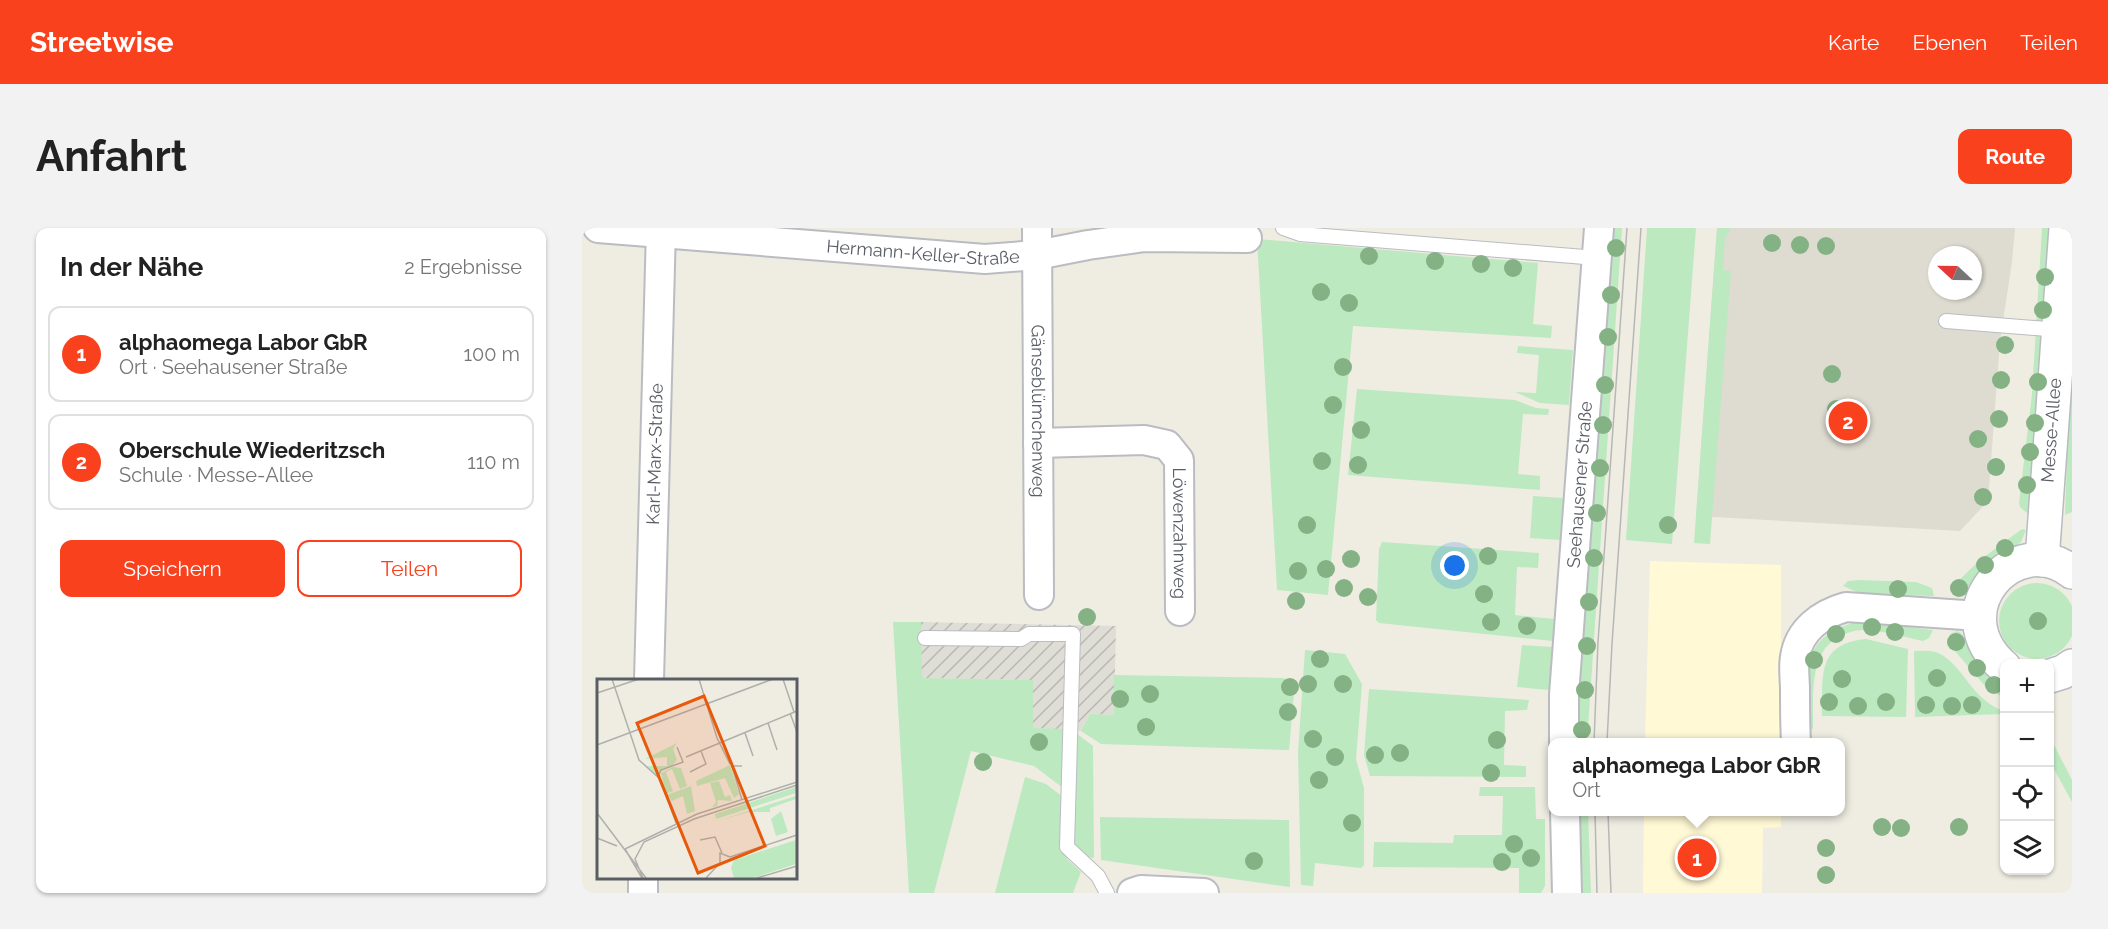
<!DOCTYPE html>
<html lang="de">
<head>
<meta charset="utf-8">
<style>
	:root { --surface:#fff; --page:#f2f2f2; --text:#222; --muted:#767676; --line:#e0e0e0; --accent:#f9411e }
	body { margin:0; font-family:Raleway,sans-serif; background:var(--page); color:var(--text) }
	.controls { position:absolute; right:18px; bottom:18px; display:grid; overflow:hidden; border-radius:12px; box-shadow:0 2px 4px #0004 }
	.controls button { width:54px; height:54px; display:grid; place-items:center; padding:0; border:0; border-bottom:2px solid var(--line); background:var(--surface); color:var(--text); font:30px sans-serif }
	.compass { position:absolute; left:1346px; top:18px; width:54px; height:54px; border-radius:50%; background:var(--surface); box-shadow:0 2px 4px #0004; rotate:292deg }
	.you { position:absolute; left:873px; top:338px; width:21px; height:21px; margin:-15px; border:4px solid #fff; border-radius:50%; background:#1a73e8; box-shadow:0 0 0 9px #1a73e833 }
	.badge { display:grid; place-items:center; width:39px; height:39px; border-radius:50%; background:var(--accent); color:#fff; font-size:20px; font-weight:700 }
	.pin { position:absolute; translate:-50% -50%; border:3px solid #fff; box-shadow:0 2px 6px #0006 }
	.popup { position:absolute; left:966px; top:510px; width:297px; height:78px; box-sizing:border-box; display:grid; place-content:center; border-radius:12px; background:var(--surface); filter:drop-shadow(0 2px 4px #0005); font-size:20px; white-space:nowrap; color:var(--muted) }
	.popup b { font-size:22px; color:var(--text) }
	.popup::after { content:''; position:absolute; left:50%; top:100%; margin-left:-12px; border:12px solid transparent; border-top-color:var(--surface) }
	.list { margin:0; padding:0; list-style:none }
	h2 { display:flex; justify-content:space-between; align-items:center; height:78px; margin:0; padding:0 24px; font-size:26px }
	h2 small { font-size:20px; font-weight:400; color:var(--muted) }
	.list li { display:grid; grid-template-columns:39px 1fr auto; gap:18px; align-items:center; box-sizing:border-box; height:96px; margin:0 12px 12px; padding:0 12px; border:2px solid var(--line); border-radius:12px }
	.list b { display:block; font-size:22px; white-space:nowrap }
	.list p { margin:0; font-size:20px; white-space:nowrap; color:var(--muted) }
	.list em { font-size:20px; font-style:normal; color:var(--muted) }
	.actions { display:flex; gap:12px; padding:18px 24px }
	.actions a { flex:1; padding:14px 0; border:2px solid var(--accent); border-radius:12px; text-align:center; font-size:21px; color:var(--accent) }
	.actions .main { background:var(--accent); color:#fff }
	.icon { flex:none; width:33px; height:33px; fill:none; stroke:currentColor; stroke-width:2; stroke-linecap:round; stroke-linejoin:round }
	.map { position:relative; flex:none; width:1490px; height:665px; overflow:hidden; border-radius:12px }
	header { display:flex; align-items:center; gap:36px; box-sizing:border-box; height:84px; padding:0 30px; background:var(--accent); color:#fff }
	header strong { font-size:28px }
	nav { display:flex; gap:33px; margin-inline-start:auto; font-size:21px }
	.intro { display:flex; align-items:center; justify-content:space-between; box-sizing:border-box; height:144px; padding:0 36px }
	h1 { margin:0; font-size:42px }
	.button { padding:15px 27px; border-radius:12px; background:var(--accent); color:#fff; font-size:21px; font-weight:700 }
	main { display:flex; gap:36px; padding:0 36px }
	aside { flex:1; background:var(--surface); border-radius:12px; box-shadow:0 2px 4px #0004 }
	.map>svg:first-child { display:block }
</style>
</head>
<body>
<header>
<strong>Streetwise</strong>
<nav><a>Karte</a><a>Ebenen</a><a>Teilen</a></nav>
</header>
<div class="intro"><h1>Anfahrt</h1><a class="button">Route</a></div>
<main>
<aside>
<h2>In der Nähe<small>2 Ergebnisse</small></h2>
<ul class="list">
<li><span class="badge">1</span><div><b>alphaomega Labor GbR</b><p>Ort · Seehausener Straße</p></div><em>100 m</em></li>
<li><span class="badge">2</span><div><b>Oberschule Wiederitzsch</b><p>Schule · Messe-Allee</p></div><em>110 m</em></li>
</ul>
<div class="actions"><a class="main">Speichern</a><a>Teilen</a></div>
</aside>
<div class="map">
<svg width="1490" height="665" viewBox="0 0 1490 665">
	<defs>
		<pattern id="industrial-furrows" width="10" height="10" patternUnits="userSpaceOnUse" patternTransform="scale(1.5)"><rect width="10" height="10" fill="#dfded6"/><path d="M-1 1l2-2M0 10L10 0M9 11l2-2" fill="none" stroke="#b8b7b1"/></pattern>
	</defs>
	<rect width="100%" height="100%" fill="#efede2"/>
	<g fill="#fff9d6">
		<polygon points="1068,333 1199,337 1199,514 1063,514"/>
		<polygon points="1062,584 1199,584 1199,599 1181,600 1180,665 1061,665"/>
	</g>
	<polygon fill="url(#industrial-furrows)" points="339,394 534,398 532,487 508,486 499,503 451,500 451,452 339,450"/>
	<path fill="#dedcd1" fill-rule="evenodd" d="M 1135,0 L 1433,0 L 1430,34 L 1418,113 L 1406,273 L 1378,303 L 1114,288 ZM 1355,27 L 1391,27 L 1391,63 L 1355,63 Z"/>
	<g fill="#bce9bf">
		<polygon points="1028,0 1040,0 1005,514 993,514"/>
		<polygon points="1065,0 1114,0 1090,316 1044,312"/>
		<polygon points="1135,0 1149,0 1143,10 1141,42 1149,43 1128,316 1112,315"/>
		<polygon points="1460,0 1471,0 1447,283 1445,285 1438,279 1437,275 1450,166"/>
		<polygon points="675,11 956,35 951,96 970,98 969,110 771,98 746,367 695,362"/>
		<polygon points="1490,100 1490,284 1483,287 1489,118"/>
		<polygon points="936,118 991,122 987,177 958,175 933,164 954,165 957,127 935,125"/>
		<polygon points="775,161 933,172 954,180 967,181 966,187 941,186 936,246 958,248 958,262 766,247"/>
		<polygon points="951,268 981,270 978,312 948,310"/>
		<polygon points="1440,301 1444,302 1439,314 1375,368 1371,364 1373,356 1398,332"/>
		<polygon points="800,314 957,325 956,340 935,339 933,387 972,391 971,413 797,395 794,392 797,321"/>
		<polygon points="1277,352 1334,354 1350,360 1352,368 1280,366 1261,358 1266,353"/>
		<circle cx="1455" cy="393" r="38"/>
		<path d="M 1279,393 L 1351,402 L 1347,410 L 1341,413 C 1322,409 1300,402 1281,402 C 1272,402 1266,405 1258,408 C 1225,425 1232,471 1231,502 L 1226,496 L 1224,441 C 1233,410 1249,400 1279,393 Z"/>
		<polygon points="311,394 339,394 340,450 451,452 451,500 484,501 481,560 452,538 389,523 352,665 327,665"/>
		<path d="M 1375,403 L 1379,405 C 1390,426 1403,444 1422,457 L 1422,470 L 1403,458 L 1367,416 L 1368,406 Z"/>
		<path d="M 1284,411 L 1326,421 L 1324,489 L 1240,488 C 1241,448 1234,416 1284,411 Z"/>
		<polygon points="940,417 971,419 967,462 935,459"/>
		<polygon points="723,422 763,426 780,456 774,531 782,560 782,637 779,640 733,635 731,658 719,657 716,524"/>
		<path d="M 1332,423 C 1339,423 1349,422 1356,425 C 1381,436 1389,472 1422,483 L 1422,486 L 1333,489 Z"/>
		<polygon points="532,447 700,450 713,453 707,522 519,516 499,503 508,486 532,487"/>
		<polygon points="787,461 947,472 945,482 923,483 922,537 944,538 944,549 788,548 782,527"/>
		<path d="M 494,505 L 511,518 L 512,630 C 501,629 496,624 491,614 Z"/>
		<polygon points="1468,509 1490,552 1490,574 1468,534"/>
		<polygon points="443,549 464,556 481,569 481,616 485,631 499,644 491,665 413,665"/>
		<polygon points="898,559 953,559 954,591 963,591 963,658 959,665 937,665 937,640 791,639 792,614 871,615 872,607 920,607 921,568 897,568"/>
		<polygon points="992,584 1006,584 1009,665 997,665"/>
		<polygon points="518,589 707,592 708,659 519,632"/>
	</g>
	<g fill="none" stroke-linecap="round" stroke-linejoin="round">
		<defs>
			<g id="service">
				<polyline points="701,0 718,6 1015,30"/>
				<polyline points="1364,93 1477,102"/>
				<polyline points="343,410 439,411 447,406 491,406 485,619 516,648 525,665"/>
			</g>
			<g id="minor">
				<path id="s1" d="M 16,0 L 403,31 L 455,27 L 506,17 L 563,9 L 665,10"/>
				<path id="s2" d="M 455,0 L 457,367"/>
				<path id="s3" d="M 456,215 L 562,212 L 585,217 L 597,232 L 598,383"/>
				<path id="s4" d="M 67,452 L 79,0"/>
				<path id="s5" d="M 982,514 L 982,467 L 1017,0"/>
				<path d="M 1214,514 C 1213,497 1213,480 1213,462 C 1213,452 1211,439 1213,429 C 1217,402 1239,386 1264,379 L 1397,388"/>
				<polyline points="983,584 985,665"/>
				<polyline points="61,665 61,648"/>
				<polyline points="550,665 559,662 622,665"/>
			</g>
			<g id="secondary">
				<path id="s6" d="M 1460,332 L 1484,0"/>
				<path d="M 1422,439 C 1358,383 1433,300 1490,344"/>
				<polyline points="1468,448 1481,444 1490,438"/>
			</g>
		</defs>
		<use href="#service" stroke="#babcc2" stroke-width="16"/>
		<use href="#minor" stroke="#babcc2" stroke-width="32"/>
		<use href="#secondary" stroke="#b8bbc2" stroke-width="36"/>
		<use href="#service" stroke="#fff" stroke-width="14"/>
		<use href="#minor" stroke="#fff" stroke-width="28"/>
		<use href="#secondary" stroke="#fff" stroke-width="33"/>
		<g stroke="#b6b7b7" stroke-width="1.5">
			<polyline points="1012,514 1016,414 1045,0"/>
			<polyline points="1025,514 1030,416 1059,0"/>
			<polyline points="1013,584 1015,665"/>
			<polyline points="1026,584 1029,665"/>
		</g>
	</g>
	<g fill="#84b284">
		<circle cx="1190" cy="15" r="9"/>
		<circle cx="1218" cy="17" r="9"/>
		<circle cx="1244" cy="18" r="9"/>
		<circle cx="1034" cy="20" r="9"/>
		<circle cx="787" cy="28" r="9"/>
		<circle cx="853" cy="33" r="9"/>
		<circle cx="899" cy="36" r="9"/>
		<circle cx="931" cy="40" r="9"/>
		<circle cx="1463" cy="49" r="9"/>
		<circle cx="739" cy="64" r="9"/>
		<circle cx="1029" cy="67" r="9"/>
		<circle cx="767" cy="75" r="9"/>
		<circle cx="1461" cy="82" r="9"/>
		<circle cx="1026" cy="109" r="9"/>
		<circle cx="1423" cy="117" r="9"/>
		<circle cx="761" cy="139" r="9"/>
		<circle cx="1250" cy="146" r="9"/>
		<circle cx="1419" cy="152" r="9"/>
		<circle cx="1456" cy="154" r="9"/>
		<circle cx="1023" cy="157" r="9"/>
		<circle cx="751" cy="177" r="9"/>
		<circle cx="1254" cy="181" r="9"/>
		<circle cx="1417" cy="191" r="9"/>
		<circle cx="1453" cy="195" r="9"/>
		<circle cx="1021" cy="197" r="9"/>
		<circle cx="779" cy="202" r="9"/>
		<circle cx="1396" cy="211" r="9"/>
		<circle cx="1448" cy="224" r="9"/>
		<circle cx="740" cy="233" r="9"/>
		<circle cx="776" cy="237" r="9"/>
		<circle cx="1414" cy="239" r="9"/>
		<circle cx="1018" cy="240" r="9"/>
		<circle cx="1445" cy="257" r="9"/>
		<circle cx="1401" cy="269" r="9"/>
		<circle cx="1015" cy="285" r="9"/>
		<circle cx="725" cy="297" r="9"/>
		<circle cx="1086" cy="297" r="9"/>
		<circle cx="1423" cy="320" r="9"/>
		<circle cx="906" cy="328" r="9"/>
		<circle cx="1012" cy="330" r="9"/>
		<circle cx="769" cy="331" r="9"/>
		<circle cx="1403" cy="337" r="9"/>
		<circle cx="744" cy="341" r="9"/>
		<circle cx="716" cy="343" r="9"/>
		<circle cx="762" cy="360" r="9"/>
		<circle cx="1377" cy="360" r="9"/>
		<circle cx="1316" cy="361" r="9"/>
		<circle cx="902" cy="366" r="9"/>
		<circle cx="786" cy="369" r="9"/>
		<circle cx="714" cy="373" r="9"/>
		<circle cx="1007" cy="374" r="9"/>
		<circle cx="505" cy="389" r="9"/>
		<circle cx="1456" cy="393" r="9"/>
		<circle cx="909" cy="394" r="9"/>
		<circle cx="945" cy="398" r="9"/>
		<circle cx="1290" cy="399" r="9"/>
		<circle cx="1313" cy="404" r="9"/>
		<circle cx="1254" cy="406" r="9"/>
		<circle cx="1374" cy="414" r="9"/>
		<circle cx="1005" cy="418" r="9"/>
		<circle cx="738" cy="431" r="9"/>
		<circle cx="1232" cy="432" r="9"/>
		<circle cx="1395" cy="440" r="9"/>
		<circle cx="1355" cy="450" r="9"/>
		<circle cx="1260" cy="451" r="9"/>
		<circle cx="726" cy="456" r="9"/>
		<circle cx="761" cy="456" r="9"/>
		<circle cx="1412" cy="457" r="9"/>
		<circle cx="708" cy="459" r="9"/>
		<circle cx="1003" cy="462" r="9"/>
		<circle cx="568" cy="466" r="9"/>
		<circle cx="538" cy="471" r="9"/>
		<circle cx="1247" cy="474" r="9"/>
		<circle cx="1304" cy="474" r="9"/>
		<circle cx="1344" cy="477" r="9"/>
		<circle cx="1390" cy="477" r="9"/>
		<circle cx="1276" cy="478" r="9"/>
		<circle cx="1370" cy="478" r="9"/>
		<circle cx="706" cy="484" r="9"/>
		<circle cx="564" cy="499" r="9"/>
		<circle cx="1000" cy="502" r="9"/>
		<circle cx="731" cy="511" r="9"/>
		<circle cx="915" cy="512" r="9"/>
		<circle cx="457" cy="514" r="9"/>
		<circle cx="818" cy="525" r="9"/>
		<circle cx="793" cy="527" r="9"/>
		<circle cx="753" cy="529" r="9"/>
		<circle cx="401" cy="534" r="9"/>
		<circle cx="909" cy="545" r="9"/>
		<circle cx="737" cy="552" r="9"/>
		<circle cx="770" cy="595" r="9"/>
		<circle cx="1300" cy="599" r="9"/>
		<circle cx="1377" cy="599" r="9"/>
		<circle cx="1319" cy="600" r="9"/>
		<circle cx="932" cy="616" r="9"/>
		<circle cx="1244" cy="620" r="9"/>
		<circle cx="949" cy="630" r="9"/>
		<circle cx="672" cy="633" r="9"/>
		<circle cx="920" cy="634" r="9"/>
		<circle cx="1244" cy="647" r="9"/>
	</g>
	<g text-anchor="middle" stroke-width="4.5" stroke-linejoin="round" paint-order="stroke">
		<g font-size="18" fill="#5a5e64" stroke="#fff">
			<text dy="6" stroke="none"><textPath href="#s1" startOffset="326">Hermann-Keller-Straße</textPath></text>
			<text dy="6" stroke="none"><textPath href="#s2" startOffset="183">Gänseblümchenweg</textPath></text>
			<text dy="6" stroke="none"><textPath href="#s6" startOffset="130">Messe-Allee</textPath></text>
			<text dy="6" stroke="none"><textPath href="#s4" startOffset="226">Karl-Marx-Straße</textPath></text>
			<text dy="6" stroke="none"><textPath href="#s5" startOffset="258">Seehausener Straße</textPath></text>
			<text dy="6" stroke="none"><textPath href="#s3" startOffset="222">Löwenzahnweg</textPath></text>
		</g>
	</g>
	<g transform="translate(15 451)">
		<rect width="200" height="200" fill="#efede2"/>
		<path d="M 80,64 L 76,70 L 80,81 L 76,86 L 59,95 L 49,87 L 70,87 L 70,78 L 48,80 ZM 133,86 L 142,115 L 137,119 L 128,99 L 100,107 L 99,102 ZM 76,88 L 84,89 L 90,107 L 83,110 L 75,90 L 69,93 L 76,112 L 69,115 L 64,94 ZM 122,102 L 128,118 L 133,116 L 135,122 L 121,121 L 120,127 L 115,128 L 119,123 L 113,104 ZM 94,107 L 98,132 L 90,135 L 86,117 L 75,122 L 70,116 ZM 199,108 L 199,114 L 119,140 L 118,135 ZM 199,117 L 199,120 L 173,129 L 173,133 L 152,133 L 120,142 ZM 184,132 L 191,153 L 179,157 L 174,140 ZM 199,161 L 199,185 L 156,199 L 137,199 L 134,189 L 137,181 Z" fill="#bce9bf"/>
		<path fill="none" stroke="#afb0ac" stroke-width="1.5" d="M 15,0 L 42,81 L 63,100 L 79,144M 102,0 L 120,59 L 133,85M 186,0 L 197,33M 0,14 L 42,0M 193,34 L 200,53M 171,44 L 180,71M 148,54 L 156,77M 0,66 L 176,0M 89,78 L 200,32M 93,93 L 109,85 L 104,72M 61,98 L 64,91 L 86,83 L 80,68M 145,121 L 135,87 L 145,87M 0,134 L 49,199M 0,159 L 20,167M 103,161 L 118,158 L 125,174M 28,170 L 100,135 L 200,103M 28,170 L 45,199M 133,178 L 200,156M 123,184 L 123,174 L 133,178M 46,199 L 38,180 L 47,163 L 97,140 L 200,106M 109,199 L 123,184M 160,199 L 200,187"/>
		<path fill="#e8590c" fill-opacity="0.15" stroke="#e8590c" stroke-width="3" d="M 107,17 L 168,167 L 101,194 L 40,44 Z"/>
		<rect width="200" height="200" fill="none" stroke="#5a5e64" stroke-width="3"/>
	</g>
</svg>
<div class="controls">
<button>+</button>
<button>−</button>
<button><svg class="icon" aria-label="locate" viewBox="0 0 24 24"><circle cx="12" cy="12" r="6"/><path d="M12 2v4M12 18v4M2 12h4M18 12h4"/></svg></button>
<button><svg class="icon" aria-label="layers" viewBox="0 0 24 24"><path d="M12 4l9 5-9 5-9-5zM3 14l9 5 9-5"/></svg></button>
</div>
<svg class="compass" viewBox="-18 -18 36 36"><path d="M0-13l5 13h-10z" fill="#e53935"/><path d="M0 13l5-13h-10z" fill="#767676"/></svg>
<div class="you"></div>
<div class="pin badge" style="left:1115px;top:630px">1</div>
<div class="popup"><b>alphaomega Labor GbR</b>Ort</div>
<div class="pin badge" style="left:1266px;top:193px">2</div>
</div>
</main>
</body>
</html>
